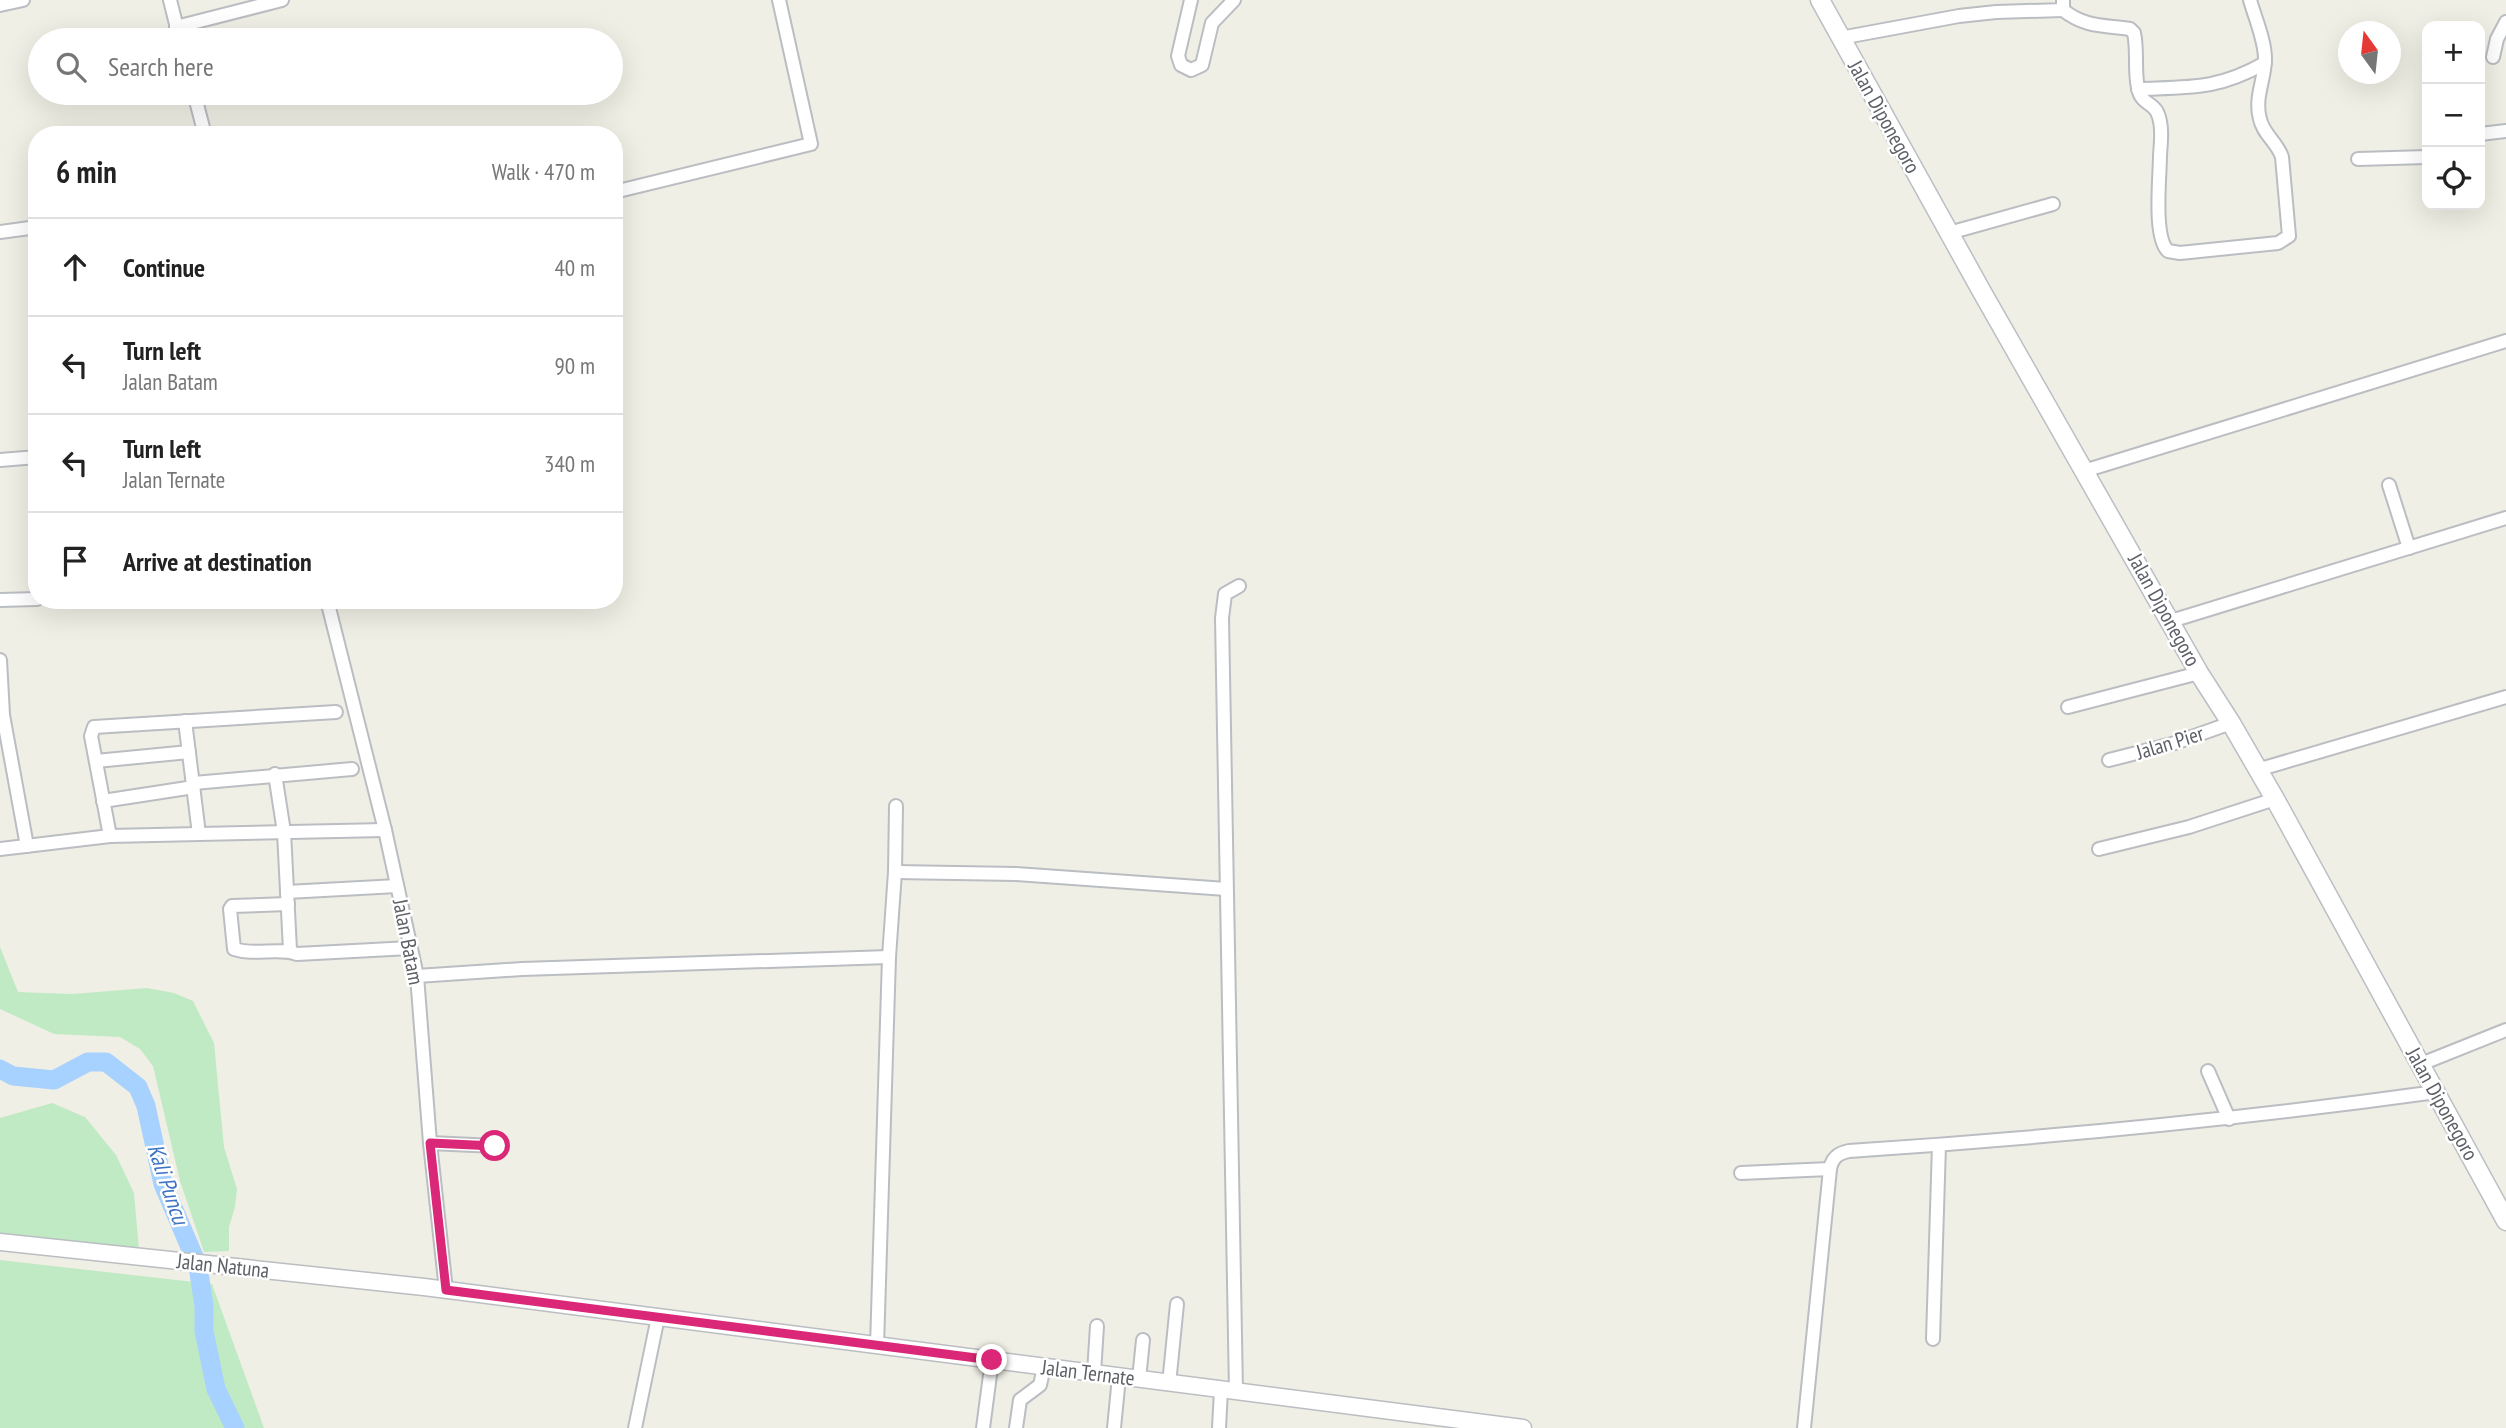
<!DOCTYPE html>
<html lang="en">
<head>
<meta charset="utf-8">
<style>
	:root { --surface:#fff; --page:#f2f2f2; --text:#222; --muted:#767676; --line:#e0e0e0 }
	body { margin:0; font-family:"PT Sans Narrow",sans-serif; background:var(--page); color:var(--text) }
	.controls { position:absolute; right:21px; top:21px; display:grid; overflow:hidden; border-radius:14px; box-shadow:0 7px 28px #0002 }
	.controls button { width:63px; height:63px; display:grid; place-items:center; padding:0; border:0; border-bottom:2px solid var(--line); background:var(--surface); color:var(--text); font:35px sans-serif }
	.compass { position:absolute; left:2338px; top:21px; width:63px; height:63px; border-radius:50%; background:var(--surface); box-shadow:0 7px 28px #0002; rotate:345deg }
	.stop { position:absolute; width:21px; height:21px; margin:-16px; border:5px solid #db2777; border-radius:50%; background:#fff }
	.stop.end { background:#db2777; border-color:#fff; box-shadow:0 2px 7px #0008 }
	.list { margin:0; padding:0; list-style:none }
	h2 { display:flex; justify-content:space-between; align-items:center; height:91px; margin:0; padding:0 28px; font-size:30px }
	h2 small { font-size:23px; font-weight:400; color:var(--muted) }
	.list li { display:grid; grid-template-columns:46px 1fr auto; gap:21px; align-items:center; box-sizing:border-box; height:98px; padding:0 28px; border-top:2px solid var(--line) }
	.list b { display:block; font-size:26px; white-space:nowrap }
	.list p { margin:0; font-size:23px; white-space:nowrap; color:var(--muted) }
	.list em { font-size:23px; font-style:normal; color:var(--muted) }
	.icon { flex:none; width:38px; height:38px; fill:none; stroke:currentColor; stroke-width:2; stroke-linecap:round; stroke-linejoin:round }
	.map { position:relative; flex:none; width:2506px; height:1428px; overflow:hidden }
	.search { position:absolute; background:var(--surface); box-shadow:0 7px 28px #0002; left:28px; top:28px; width:595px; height:77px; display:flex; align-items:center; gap:18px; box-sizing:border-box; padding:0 24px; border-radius:38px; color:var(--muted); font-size:26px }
	.panel { position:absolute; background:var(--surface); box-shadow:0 7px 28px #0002; left:28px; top:126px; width:595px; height:483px; border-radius:28px }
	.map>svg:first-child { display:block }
</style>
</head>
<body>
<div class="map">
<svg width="2506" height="1428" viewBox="0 0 2506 1428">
	<rect width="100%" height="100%" fill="#f0efe5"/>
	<g fill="#c0eac4">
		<polygon points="0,947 18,992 72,994 147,988 174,993 193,1001 214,1043 224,1147 237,1189 235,1207 229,1227 229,1251 204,1252 180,1181 153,1066 140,1049 120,1037 54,1034 0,1009"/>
		<polygon points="52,1103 85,1117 116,1155 134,1193 139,1250 0,1235 0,1118"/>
		<polygon points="0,1260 212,1284 264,1428 0,1428"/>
	</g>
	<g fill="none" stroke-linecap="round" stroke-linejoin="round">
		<polyline stroke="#a7d1ff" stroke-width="19" points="0,1069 13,1076 54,1080 88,1062 106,1062 138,1087 146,1106 163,1184 198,1266 204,1306 204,1331 216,1389 235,1428"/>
		<defs>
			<g id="minor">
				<polyline points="170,0 180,40"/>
				<polyline points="1191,0 1178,56 1181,65 1191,70 1202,65 1212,23 1234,0"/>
				<polyline points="0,5 23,0"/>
				<path d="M 2063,10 C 2086,28 2104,25 2130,29 L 2134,33 C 2138,51 2134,70 2138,88 C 2141,104 2152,102 2157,112 C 2163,124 2161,142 2160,155 C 2160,177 2153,237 2168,251 L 2180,253 L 2278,243 L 2289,236 L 2282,157 C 2277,142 2263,134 2260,119 C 2254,98 2265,79 2265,59 C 2265,40 2255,18 2250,0"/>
				<polyline points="176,27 282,0"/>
				<polyline points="1840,38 1959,16 1996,12 2063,10 2063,0"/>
				<polyline points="2493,57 2497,39 2506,22"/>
				<path d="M 2138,89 C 2190,87 2217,90 2265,63"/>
				<polyline points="194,93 205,135"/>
				<polyline points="2480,134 2506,131"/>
				<polyline points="2358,159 2427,157"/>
				<polyline points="614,192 811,144 779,0"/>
				<polyline points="0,232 37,227"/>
				<polyline points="1949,233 2053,204"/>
				<polyline points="0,460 37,457"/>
				<polyline points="2084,471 2506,341"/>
				<polyline points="2389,485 2409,548"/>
				<polyline points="0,600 37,599"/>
				<polyline points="327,600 385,830 417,976 430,1143 446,1290"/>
				<polyline points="2171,621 2506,518"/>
				<polyline points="0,660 3,715 27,846"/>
				<polyline points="2068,707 2199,673"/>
				<polyline points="185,721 199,834"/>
				<polyline points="2109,760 2172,744 2231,723"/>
				<polyline points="96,761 189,752"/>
				<polyline points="2257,770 2506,697"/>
				<polyline points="275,774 284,832 290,950"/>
				<polyline points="194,783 352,769"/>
				<polyline points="103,801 194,787"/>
				<polyline points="110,836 91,736 94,727 336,712"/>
				<polyline points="0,849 110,836 385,830"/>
				<polyline points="2099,849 2189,827 2275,799"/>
				<polyline points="895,872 1016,874 1226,889"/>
				<polyline points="287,892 397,886"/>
				<path d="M 288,904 L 232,906 L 230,909 L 234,949 C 255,956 278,947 297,954 L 410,948"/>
				<polyline points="417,976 522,969 889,957"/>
				<polyline points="2421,1064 2506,1030"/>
				<polyline points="2208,1071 2229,1119"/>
				<polyline points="430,1143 495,1146"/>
				<polyline points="1741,1173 1830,1169"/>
				<polyline points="1933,1339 1939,1145"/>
				<polyline points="877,1346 889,957 895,872 896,806"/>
				<polyline points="1094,1373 1097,1326"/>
				<polyline points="1139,1379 1143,1340"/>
				<polyline points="1169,1384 1177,1304"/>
				<polyline points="1236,1392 1222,618 1225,594 1239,586"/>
				<polyline points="635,1428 658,1317"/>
				<polyline points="983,1428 992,1360"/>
				<polyline points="1016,1428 1020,1400 1040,1385 1044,1367"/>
				<polyline points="1114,1428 1119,1377"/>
				<polyline points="1219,1428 1221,1390"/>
				<path d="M 1804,1428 L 1830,1169 C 1832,1158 1838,1153 1849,1151 C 2046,1138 2241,1119 2436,1092"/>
			</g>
			<polyline id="tertiary" points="0,1242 424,1287 1523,1428"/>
			<polyline id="secondary" points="1820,0 1982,292 2199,673 2231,723 2275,799 2506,1221"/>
		</defs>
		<use href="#minor" stroke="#babdc2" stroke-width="16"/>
		<use href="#tertiary" stroke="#babdc2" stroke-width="19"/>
		<use href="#secondary" stroke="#bbbec4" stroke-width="21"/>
		<use href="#minor" stroke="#fff" stroke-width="12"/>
		<use href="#tertiary" stroke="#fff" stroke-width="16"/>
		<use href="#secondary" stroke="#fff" stroke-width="18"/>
	</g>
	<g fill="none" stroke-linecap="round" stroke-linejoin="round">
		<polyline stroke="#db2777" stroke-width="9" points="495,1146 430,1143 446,1290 992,1360"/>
	</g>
	<g text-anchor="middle" stroke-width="5" stroke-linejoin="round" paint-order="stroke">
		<g font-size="21" fill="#5d6167" stroke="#fff">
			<text transform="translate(1884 117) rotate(61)" y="7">Jalan Diponegoro</text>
			<text transform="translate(2164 610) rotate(61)" y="7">Jalan Diponegoro</text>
			<text transform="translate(2170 743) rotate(-17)" y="7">Jalan Pier</text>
			<text transform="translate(408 942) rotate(79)" y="7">Jalan Batam</text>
			<text transform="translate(2442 1104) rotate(61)" y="7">Jalan Diponegoro</text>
			<text transform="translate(223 1266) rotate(6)" y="7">Jalan Natuna</text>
			<text transform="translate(1088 1373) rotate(7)" y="7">Jalan Ternate</text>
		</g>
		<g font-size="23" font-style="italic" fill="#3d74c4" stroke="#fff">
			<text transform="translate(168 1184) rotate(71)" y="8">Kali Puncu</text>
		</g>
	</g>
</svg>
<div class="controls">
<button>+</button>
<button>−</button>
<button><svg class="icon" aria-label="locate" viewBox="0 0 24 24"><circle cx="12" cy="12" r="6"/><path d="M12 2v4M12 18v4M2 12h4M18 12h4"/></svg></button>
</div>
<svg class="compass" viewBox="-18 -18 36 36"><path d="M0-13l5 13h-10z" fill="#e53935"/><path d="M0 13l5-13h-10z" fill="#767676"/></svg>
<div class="stop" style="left:495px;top:1146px"></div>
<div class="stop end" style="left:992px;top:1360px"></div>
<div class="search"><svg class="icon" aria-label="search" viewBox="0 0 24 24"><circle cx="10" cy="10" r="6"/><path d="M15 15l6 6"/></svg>Search here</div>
<section class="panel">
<h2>6 min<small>Walk · 470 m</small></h2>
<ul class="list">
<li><svg class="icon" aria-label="ahead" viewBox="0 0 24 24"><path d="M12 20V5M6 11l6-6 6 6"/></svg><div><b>Continue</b></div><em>40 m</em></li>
<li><svg class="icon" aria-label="left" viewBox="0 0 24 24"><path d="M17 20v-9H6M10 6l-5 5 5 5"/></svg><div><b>Turn left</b><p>Jalan Batam</p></div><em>90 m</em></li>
<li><svg class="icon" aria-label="left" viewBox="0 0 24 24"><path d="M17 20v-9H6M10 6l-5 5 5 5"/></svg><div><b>Turn left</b><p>Jalan Ternate</p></div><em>340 m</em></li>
<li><svg class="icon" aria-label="arrive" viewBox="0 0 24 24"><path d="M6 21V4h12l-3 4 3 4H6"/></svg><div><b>Arrive at destination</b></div></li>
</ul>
</section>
</div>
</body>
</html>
